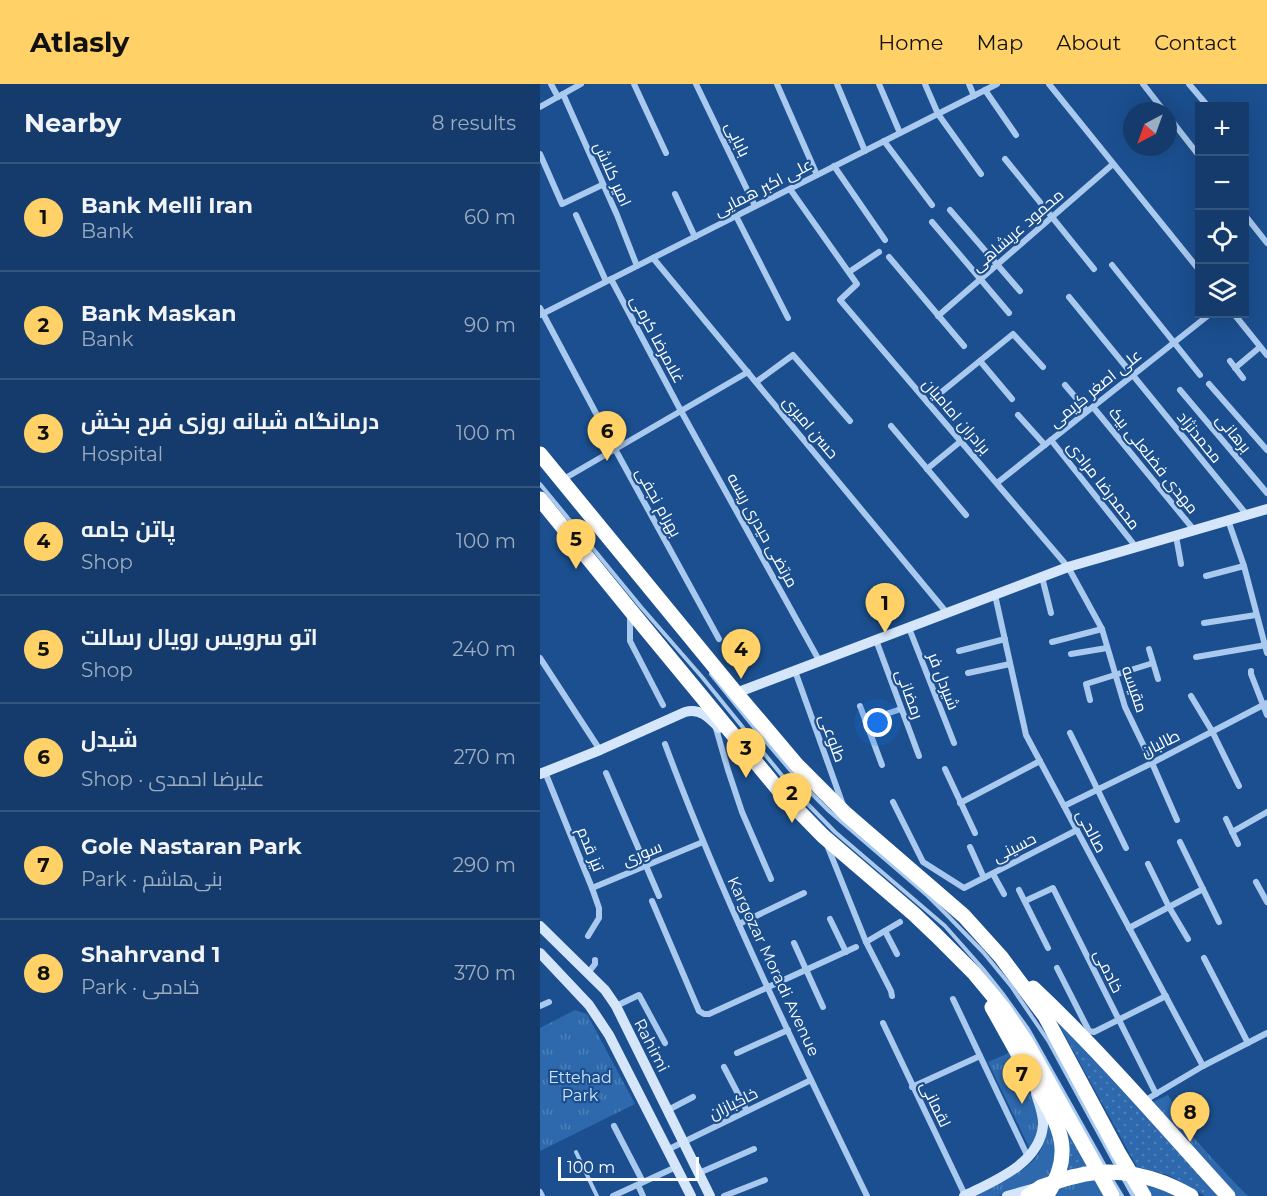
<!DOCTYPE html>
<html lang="en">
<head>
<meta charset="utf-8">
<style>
	:root { --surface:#143b6b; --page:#214673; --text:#f1f3f6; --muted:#9dadc1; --line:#33557e; --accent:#ffd166 }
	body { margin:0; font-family:Montserrat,Cairo,sans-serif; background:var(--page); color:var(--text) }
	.controls { position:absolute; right:18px; top:18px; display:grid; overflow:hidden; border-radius:0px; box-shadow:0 6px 24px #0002 }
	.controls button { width:54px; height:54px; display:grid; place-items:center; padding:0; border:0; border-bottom:2px solid var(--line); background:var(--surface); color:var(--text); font:30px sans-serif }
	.compass { position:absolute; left:583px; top:18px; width:54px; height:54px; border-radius:50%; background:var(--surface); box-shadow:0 6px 24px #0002; rotate:221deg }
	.scale { position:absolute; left:18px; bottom:15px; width:141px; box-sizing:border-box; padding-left:6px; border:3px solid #fff; border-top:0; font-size:16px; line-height:21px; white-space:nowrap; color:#fff; -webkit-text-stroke:4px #1b4f8f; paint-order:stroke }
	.you { position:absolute; left:338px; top:639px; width:21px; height:21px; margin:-15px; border:4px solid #fff; border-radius:50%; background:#1a73e8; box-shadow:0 0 0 9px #1a73e833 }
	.badge { display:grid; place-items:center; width:39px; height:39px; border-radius:50%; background:var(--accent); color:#111; font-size:20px; font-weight:700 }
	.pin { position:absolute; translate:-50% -50px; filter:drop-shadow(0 2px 3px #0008) }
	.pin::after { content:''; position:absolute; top:32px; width:21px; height:18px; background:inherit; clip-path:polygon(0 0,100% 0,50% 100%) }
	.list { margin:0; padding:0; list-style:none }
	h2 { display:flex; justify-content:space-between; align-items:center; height:78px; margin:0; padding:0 24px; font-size:26px }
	h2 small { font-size:20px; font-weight:400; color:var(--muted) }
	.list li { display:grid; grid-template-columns:39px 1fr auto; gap:18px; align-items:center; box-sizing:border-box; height:108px; padding:0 24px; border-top:2px solid var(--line) }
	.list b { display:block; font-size:22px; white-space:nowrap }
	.list p { margin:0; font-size:20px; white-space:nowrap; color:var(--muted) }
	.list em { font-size:20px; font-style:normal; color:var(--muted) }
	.icon { flex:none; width:33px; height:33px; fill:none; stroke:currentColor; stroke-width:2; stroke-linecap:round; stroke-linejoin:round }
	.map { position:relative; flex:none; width:727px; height:1112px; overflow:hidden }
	header { display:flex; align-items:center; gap:36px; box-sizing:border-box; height:84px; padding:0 30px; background:var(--accent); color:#111 }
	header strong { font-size:28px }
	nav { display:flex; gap:33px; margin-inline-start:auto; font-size:21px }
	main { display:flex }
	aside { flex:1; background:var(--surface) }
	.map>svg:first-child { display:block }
</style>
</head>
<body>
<header>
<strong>Atlasly</strong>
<nav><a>Home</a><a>Map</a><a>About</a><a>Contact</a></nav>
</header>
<main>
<aside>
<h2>Nearby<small>8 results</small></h2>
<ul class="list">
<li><span class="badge">1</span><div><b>Bank Melli Iran</b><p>Bank</p></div><em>60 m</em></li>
<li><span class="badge">2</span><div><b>Bank Maskan</b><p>Bank</p></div><em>90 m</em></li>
<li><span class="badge">3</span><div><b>درمانگاه شبانه روزی فرح بخش</b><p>Hospital</p></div><em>100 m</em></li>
<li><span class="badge">4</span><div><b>پاتن جامه</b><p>Shop</p></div><em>100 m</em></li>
<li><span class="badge">5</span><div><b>اتو سرویس رویال رسالت</b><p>Shop</p></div><em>240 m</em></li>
<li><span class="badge">6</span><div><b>شیدل</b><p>Shop · علیرضا احمدی</p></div><em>270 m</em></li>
<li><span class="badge">7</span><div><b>Gole Nastaran Park</b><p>Park · بنی‌هاشم</p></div><em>290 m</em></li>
<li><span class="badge">8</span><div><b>Shahrvand 1</b><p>Park · خادمی</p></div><em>370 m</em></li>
</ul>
</aside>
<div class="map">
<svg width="727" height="1112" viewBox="0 0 727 1112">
	<defs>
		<pattern id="grass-tufts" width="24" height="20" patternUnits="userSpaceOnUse" patternTransform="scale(1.5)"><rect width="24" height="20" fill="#2e69ad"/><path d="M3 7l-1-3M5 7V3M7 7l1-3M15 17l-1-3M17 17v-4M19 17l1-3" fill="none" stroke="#4d80b9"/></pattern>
		<pattern id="garden-dots" width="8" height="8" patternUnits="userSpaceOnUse" patternTransform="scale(1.5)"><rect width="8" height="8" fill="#2e69ad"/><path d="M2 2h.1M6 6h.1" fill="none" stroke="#4d80b9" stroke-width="1.8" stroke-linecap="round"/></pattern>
	</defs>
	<rect width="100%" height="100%" fill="#1b4f8f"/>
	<g fill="url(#grass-tufts)">
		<polygon points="35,926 47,930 95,1020 0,1067 0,944"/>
		<path d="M 471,968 C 483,991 503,1020 498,1048 C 496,1054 492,1060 490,1065 L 448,978 Z"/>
		<polygon points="628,1011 653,1053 693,1097 708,1112 691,1112 608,1020"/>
		<path d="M 505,1036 L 514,1044 L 516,1090 L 458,1112 L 432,1112 C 454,1101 496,1086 503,1060 C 505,1053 505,1044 505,1036 Z"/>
		<polygon points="557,1095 567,1112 510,1112 516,1104"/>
		<polygon points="600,1097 640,1112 611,1112"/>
	</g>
	<g fill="url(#garden-dots)">
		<polygon points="513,930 682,1112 665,1112 643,1099 628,1091 597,1083"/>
		<polygon points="474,948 550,1082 522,1087 524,1070"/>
	</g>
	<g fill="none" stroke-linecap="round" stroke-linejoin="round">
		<g stroke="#a9c9ee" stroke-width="4">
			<polyline points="0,400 101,523 162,593 253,705 295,748 405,842 443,885 462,909 488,945 566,1084"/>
			<polyline points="171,590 217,647 263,701 289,727 388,812 408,832 443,868 471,902 509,958 578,1085"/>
			<polyline points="36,1068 57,1112"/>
			<polyline points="571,1094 582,1112"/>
			<polyline points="583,1094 593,1112"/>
		</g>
		<g stroke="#a9c9ee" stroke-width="6">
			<polyline points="11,0 18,13"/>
			<polyline points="94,0 126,69"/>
			<polyline points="156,0 215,122"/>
			<polyline points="237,0 277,91"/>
			<polyline points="297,0 325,67"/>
			<polyline points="339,0 360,49"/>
			<polyline points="385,0 398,30 441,90"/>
			<polyline points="429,0 434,12"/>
			<polyline points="509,0 660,187"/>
			<polyline points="603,0 624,27"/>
			<polyline points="649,0 666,20"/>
			<polyline points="445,6 476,51"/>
			<polyline points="23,10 77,131 97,182"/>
			<polyline points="0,23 41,0"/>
			<polyline points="628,32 660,73"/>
			<polyline points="344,57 392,121"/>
			<polyline points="0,70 22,120 62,101"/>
			<polyline points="465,75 554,185"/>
			<polyline points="294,82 345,156"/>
			<polyline points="250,105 317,200 300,216 528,483 562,545 585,623 612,679 637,736"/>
			<polyline points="135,110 155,153"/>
			<polyline points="410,126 480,207"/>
			<polyline points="704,130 727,159"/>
			<polyline points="36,131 66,197"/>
			<polyline points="196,132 248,234"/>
			<polyline points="392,138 469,229"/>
			<polyline points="349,173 424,262"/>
			<polyline points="113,174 407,529"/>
			<polyline points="572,181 660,291"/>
			<polyline points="309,188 339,168"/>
			<polyline points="71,195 141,327 280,578"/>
			<polyline points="529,213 707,431"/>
			<polyline points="0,224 75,365 179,555"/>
			<polyline points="694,230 727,271"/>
			<polyline points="0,231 457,0"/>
			<polyline points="398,232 573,80"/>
			<polyline points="440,277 472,315"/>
			<polyline points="690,277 703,294"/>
			<polyline points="695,284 720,263"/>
			<polyline points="216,298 253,271 310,337"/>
			<polyline points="669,300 727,366"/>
			<polyline points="525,301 547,327"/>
			<polyline points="640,306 727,409"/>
			<polyline points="388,319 473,250 503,283"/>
			<polyline points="553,323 654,446"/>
			<polyline points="478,331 505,361"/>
			<polyline points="351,342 426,431"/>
			<polyline points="511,356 596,463"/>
			<polyline points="387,385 421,357"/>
			<polyline points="22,396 208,288"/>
			<polyline points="457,399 670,230"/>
			<polyline points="688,436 704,482 727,569"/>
			<polyline points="636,452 641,480"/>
			<polyline points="666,492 704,482"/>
			<polyline points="502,493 511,529"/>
			<polyline points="455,511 486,651 663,982"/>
			<polyline points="90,531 90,557 123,621"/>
			<polyline points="664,539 716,531"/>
			<polyline points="369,544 414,659"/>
			<polyline points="336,556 379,672"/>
			<polyline points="512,558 562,545"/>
			<polyline points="609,565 618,595"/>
			<polyline points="419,567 465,555"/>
			<polyline points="531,570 567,564"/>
			<polyline points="656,573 726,561"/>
			<polyline points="0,574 60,666"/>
			<polyline points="255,587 303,721"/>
			<polyline points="711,587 711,590 727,631"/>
			<polyline points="428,589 470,580"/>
			<polyline points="651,612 672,647 699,702"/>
			<polyline points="550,616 546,600 613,579"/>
			<polyline points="320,622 342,681"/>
			<polyline points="325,637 361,625"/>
			<polyline points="175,641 188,686 202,728 231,795"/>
			<polyline points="530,649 586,764"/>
			<path d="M 125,660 C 182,814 255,963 327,1112"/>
			<polyline points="405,685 435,749"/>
			<polyline points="5,688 52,804 59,824 59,834 48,852"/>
			<polyline points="66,689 119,812"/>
			<polyline points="353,718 383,778 424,804 537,746"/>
			<polyline points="420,719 500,677"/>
			<polyline points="524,722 612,679 727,619"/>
			<polyline points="686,735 698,760"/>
			<polyline points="692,748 727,728"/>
			<polyline points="640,758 679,838"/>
			<polyline points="287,761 326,858 351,907 352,912"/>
			<polyline points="430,763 444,794"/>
			<polyline points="608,780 629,823 648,855"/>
			<polyline points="453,790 464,810"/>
			<polyline points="716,798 727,818"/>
			<polyline points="52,804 163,758"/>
			<polyline points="479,806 508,864"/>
			<polyline points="112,817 159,927 164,930 169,930 316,863"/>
			<polyline points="485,817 513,804 616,1010"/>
			<polyline points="290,835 306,868"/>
			<polyline points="199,840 264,809"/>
			<polyline points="589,844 663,805"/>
			<polyline points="345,847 357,870"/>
			<polyline points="326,858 360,838"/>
			<polyline points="254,859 283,923"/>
			<polyline points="664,874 708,959"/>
			<polyline points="517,884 549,947 554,948 626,912"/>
			<polyline points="48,889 55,880 55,876"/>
			<polyline points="413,915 488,1073"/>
			<polyline points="0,922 9,918"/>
			<polyline points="76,922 99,911 125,959"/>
			<polyline points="343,939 425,1111"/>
			<polyline points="197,969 248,946"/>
			<polyline points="184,983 207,1027"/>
			<polyline points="372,1003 440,972"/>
			<polyline points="604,1017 663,982 727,949"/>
			<polyline points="128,1026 153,1013"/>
			<polyline points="74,1042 103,1098"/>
			<polyline points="127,1066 271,996"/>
			<polyline points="159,1089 214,1065"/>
			<polyline points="98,1101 103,1112"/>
			<polyline points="0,1108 2,1112"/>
			<polyline points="73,1112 136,1083"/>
			<polyline points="184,1112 225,1096"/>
		</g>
		<g stroke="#d6e6fa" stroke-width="10">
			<polyline points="196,609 528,483 727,425"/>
			<path d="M 0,690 L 60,666 L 145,628 C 160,624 169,633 179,644"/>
			<polyline points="0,842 65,906 76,922 170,1112"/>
			<polyline points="0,869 49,921 69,951 151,1112"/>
			<path d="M 424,1112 C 454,1097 499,1080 503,1042 C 504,1032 499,1019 496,1010"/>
			<polyline points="467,1112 495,1104"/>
		</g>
		<g stroke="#fff" stroke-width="15">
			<polyline points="0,370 196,609 257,681 306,730 424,832 461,873 505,932 578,1068 604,1112"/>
			<polyline points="0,415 91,527 242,710 283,752 374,830 396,851 434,889 463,924 486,958 572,1112"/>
			<path d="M 493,904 C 562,969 624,1042 688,1112"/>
			<path d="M 452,923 C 466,948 479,972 493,996 C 504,1017 521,1040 522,1064 C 523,1082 516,1098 506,1112"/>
			<polyline points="488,1112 501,1103"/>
		</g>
		<path stroke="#fff" stroke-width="15" d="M 501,1103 C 513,1099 525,1094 537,1092 C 576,1082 617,1092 651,1112"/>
	</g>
	<g text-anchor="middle" stroke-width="4.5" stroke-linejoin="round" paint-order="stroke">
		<g font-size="16" fill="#fff" stroke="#1b4f8f">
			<text transform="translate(198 55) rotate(64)" y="6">بابایی</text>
			<text transform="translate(73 90) rotate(66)" y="6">امیر کلاش</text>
			<text transform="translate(223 103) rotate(-27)" y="6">علی اکبر همایی</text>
			<text transform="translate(477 146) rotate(-41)" y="6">محمود عربشاهی</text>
			<text transform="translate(118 255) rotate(62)" y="6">غلامرضا کرمی</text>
			<text transform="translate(555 304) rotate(-39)" y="6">علی اصغر کریمی</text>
			<text transform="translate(417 332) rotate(49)" y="6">برادران امامیان</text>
			<text transform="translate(271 343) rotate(50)" y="6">حسن امیری</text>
			<text transform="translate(694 349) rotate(50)" y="6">برهانی</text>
			<text transform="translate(660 353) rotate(51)" y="6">محمدنژاد</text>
			<text transform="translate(614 376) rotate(51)" y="6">مهدی فضلعلی بیک</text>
			<text transform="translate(564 401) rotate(52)" y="6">محمدرضا مرادی</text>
			<text transform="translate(119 418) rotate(61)" y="6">بهرام نجفی</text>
			<text transform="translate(223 446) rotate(61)" y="6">مرتضی حیدری ریسه</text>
			<text transform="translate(404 597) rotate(69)" y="6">شیردل فر</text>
			<text transform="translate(595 605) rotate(71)" y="6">مقیسه</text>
			<text transform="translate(370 610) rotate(70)" y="6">رمضانی</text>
			<text transform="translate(293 654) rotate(70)" y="6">طلوعی</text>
			<text transform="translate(620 659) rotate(-27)" y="6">طالبان</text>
			<text transform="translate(552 747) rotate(62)" y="6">صالحی</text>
			<text transform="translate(474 763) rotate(-27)" y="6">حسینی</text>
			<text transform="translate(51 765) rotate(68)" y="6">تیز قدم</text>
			<text transform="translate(102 769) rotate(-22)" y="6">سوری</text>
			<text transform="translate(234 882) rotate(65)" y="6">Kargozar Moradi Avenue</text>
			<text transform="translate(569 887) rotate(64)" y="6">خادمی</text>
			<text transform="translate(112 961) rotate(63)" y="6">Rahimi</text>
			<text transform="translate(193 1019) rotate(-26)" y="6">خاکبازان</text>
			<text transform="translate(396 1020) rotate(64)" y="6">لقمانی</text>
		</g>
		<g font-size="16" fill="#cfe3fa" stroke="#1b4f8f">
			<text x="40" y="999">Ettehad<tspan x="40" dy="18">Park</tspan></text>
		</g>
	</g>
</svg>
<div class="controls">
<button>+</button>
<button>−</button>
<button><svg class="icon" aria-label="locate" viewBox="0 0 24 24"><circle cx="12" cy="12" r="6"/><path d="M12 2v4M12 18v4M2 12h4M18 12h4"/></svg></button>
<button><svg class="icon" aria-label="layers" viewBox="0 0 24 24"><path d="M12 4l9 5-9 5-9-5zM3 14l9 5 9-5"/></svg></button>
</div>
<svg class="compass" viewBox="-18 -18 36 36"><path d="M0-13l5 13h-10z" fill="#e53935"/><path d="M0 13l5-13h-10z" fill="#9dadc1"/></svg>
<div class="scale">100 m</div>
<div class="you"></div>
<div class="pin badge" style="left:345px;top:549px">1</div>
<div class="pin badge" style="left:252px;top:739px">2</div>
<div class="pin badge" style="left:206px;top:694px">3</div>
<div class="pin badge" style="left:201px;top:595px">4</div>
<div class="pin badge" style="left:36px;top:485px">5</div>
<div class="pin badge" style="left:67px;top:377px">6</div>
<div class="pin badge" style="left:482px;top:1020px">7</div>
<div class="pin badge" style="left:650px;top:1058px">8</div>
</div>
</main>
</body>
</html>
